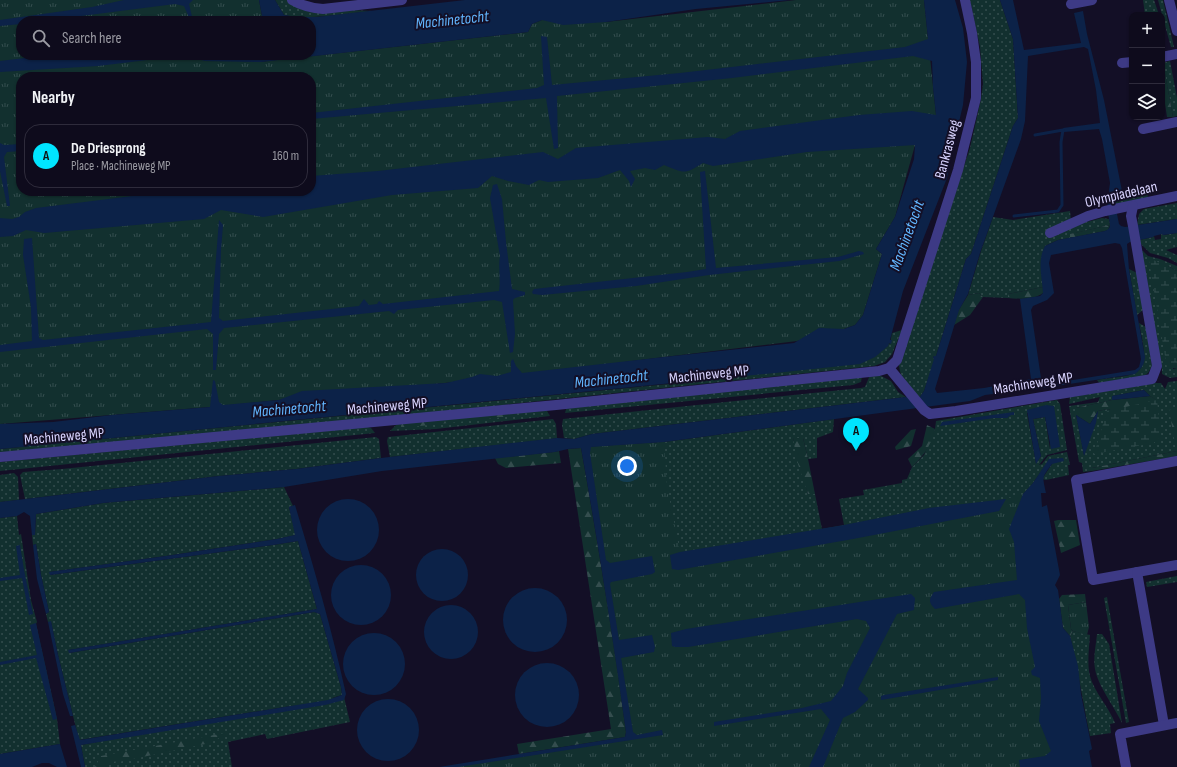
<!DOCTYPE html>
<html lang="en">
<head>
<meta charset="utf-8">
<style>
	:root { --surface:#0e0b1c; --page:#171425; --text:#f1f3f6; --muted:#9b9ba3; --line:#2e2b3b; --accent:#00e5ff }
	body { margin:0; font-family:"Sofia Sans Condensed",sans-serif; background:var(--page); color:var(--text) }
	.controls { position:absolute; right:12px; top:12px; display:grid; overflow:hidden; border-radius:8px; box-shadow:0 1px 3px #0004 }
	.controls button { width:36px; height:36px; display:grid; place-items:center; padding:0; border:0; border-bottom:1px solid var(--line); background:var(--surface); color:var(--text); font:20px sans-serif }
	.you { position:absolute; left:627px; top:466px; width:14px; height:14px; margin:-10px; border:3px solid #fff; border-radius:50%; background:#1a73e8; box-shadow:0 0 0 6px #1a73e833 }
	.badge { display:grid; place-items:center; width:26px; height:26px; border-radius:50%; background:var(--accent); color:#111; font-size:13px; font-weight:700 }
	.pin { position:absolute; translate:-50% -33px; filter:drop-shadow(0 1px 2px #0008) }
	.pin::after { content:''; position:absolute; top:21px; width:14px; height:12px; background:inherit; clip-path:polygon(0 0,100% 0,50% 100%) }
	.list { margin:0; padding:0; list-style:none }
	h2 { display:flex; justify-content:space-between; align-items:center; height:52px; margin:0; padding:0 16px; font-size:17px }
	h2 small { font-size:13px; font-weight:400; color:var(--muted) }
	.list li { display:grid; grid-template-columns:26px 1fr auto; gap:12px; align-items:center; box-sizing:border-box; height:64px; margin:0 8px 8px; padding:0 8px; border:1px solid var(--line); border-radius:16px }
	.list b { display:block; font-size:15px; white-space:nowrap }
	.list p { margin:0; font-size:13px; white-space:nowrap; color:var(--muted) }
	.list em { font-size:13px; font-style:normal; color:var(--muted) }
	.icon { flex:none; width:22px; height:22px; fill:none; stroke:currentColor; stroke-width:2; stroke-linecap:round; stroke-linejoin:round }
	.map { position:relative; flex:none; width:1177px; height:767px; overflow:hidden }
	.search { position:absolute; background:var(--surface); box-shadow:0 1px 3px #0004; left:16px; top:16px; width:300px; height:44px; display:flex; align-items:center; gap:10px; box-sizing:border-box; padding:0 14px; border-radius:16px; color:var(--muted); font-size:15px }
	.panel { position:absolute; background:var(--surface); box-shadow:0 1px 3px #0004; left:16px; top:72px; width:300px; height:124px; border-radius:16px }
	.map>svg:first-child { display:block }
</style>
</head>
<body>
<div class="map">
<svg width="1177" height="767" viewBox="0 0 1177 767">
	<defs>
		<pattern id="grass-dots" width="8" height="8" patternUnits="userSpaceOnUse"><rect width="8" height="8" fill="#12302f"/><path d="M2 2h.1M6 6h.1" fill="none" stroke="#344d4e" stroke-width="1.8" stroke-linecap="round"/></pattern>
		<pattern id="forest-firs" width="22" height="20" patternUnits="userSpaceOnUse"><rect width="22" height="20" fill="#12302f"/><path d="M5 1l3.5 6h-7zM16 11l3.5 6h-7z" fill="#344d4e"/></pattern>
		<pattern id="wetland-marsh" width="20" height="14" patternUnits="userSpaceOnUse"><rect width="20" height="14" fill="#12302f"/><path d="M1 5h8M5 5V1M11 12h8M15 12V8" fill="none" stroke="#344d4e"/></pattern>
		<pattern id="park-tufts" width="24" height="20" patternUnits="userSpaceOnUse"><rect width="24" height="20" fill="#12302f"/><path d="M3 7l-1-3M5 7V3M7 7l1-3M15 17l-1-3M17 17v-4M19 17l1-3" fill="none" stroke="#344d4e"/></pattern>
	</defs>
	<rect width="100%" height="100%" fill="#130f26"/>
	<g fill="url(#grass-dots)" fill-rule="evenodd">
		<path d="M 275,0 L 288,0 C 303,18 329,9 350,10 C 357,10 365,11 372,11 C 343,14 313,20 284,15 Z"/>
		<path d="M 970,0 L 1000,0 L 1013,39 L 1018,118 L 1013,126 L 971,254 L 966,259 L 936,356 L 934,356 L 933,358 L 935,359 L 924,391 L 919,398 C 909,386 899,380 899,362 L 970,148 L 981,99 L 983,84 L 980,47 Z"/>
		<polygon points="1143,0 1154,0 1159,15 1145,15"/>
		<polygon points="1158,0 1163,0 1174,47 1171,47"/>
		<polygon points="1170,61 1177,98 1177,116 1173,117 1163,63"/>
		<polygon points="1142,189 1143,192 1147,191 1148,198 1115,204 1122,191"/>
		<polygon points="1177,203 1177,219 1137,225 1139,214 1144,209"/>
		<polygon points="1070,211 1071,221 1067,227 1102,218 1109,219 1110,225 1071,234 1070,238 1058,240 1045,246 1043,287 1008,294 1008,298 983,297 979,293 968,295 981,251 993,217 1013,220"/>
		<polygon points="1177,233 1177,247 1166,250 1177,255 1177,263 1168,258 1150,253 1141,244 1139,243 1139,240 1153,237 1154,236 1155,240 1161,239 1161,234 1164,235"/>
		<polygon points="1140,251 1143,251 1148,256 1160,259 1177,266 1177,271 1168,266 1173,369 1177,368 1177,377 1170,378 1162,374 1162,369"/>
		<polygon points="1129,269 1137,273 1143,310 1137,315"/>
		<path d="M 1139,323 L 1146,327 L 1152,366 L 1148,373 L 1141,378 L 1100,384 L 1097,380 C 1106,378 1128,377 1135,373 C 1151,366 1141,336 1139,323 Z"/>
		<polygon points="902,330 892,354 885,362 874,366 292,427 0,454 0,449 679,383 889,343 890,344 892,333"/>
		<polygon points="870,375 881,376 891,381 898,392 906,397 592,434 574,439 564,438 562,425 563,419 861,388 865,387"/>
		<polygon points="862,376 861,382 853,385 565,413 567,406"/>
		<path d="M 1177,381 L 1177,451 L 1092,468 L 1092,471 L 1083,472 L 1082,463 L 1079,462 L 1069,406 L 1098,402 L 1100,397 L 1069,404 L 1070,397 L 1155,383 L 1161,383 L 1165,389 L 1168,382 ZM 1144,390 L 1150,396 L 1156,400 L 1125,416 L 1108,409 L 1098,411 L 1084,455 L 1076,415 L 1076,408 L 1112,400 L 1113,396 Z"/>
		<path d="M 1057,400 L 1060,404 L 1067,450 L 1047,455 L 1039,465 L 1042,464 L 1048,456 L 1067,452 L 1070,465 L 1068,465 L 1069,475 L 1046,480 L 1042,479 L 1052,464 L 1050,459 L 1033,483 L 1023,494 L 978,767 L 457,767 L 663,734 L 591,447 L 664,442 L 834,419 L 833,432 L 817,438 L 817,458 L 808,459 L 803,438 L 793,438 L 808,494 L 815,494 L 822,529 L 844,525 L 839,499 L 864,495 L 863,490 L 902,483 L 902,480 L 907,479 L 912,467 L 924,455 L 935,429 L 936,421 ZM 1054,406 L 1050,449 L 1045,417 L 1033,419 L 1041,456 L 1036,463 L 1027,413 Z"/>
		<polygon points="547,411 550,416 436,429 390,431 397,424 512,412"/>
		<polygon points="553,419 556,424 557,438 552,439 390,457 387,441 388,437"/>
		<polygon points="367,427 371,428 375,433 0,471 0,462"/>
		<polygon points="376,437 379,439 381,458 296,469 219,476 25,499 20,475 23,472 62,469"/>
		<polygon points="14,473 18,477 19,500 0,502 0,475"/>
		<polygon points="284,487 293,506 289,507 296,535 277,539 166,556 50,572 50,575 273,545 298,541 317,609 69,650 69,653 314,612 320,614 341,687 342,695 332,698 344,697 350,722 267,739 265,734 228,742 232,767 85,767 81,745 297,705 79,740 58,655 51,622 48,622 46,614 49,612 41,575 36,544 33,545 32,535 35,535 36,514 103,503"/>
		<polygon points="17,516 19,535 21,534 31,600 37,622 36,624 57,719 60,744 0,754 0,518"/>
		<polygon points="1177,576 1177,582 1147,587 1146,582"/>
		<polygon points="1107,597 1129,722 1126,723 1104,598"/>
		<path d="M 1073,631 L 1090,635 C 1089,648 1087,664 1090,676 C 1094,692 1109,707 1115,723 L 1110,724 L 1111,733 L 1090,736 C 1083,703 1078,669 1070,636 Z"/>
		<path d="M 1097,634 L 1102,634 L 1109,644 L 1122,723 C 1114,706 1098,686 1095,669 C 1093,657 1096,645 1097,634 Z"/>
	</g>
	<g fill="url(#forest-firs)">
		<polygon points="1162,63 1163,63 1173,117 1167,117 1162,84"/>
		<polygon points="1110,225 1108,230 1105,231 1070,238 1070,234"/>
		<path d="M 1043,287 L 1043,293 C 1034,300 1019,299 1008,298 L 1008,294 Z"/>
		<polygon points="979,293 983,297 970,315 954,325 958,311 968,295"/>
		<polygon points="1150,396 1157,400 1145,414 1125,416 1108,409 1098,411 1090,424 1076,415 1076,408 1112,400"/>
		<polygon points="1169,409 1177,410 1177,444 1175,444"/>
		<polygon points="512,412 514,416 401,428 402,423"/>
		<path d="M 927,425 L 935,429 C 930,447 925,454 912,467 L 908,459 L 922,446 Z"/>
		<polygon points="916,429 911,446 896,450 895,447 911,430"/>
		<polygon points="793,438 803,438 808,459 815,494 808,494 797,461"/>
		<path d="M 581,448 C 598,543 613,637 626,732 L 625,737 L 519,754 L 517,744 L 611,729 L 568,449 Z"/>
		<polygon points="559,451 561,463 506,468 498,464 495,458 554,452"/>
		<polygon points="1177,451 1177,456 1092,471 1092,468"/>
		<polygon points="1058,520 1076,520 1080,545 1061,553 1054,521"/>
		<polygon points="1085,594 1086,602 1068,605 1071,629 1073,631 1070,636 1063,628 1059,599 1062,595"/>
		<polygon points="230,732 210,743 104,765 104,767 95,767 101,756"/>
	</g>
	<g fill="url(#wetland-marsh)">
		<polygon points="1153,260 1168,266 1177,271 1177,368 1167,368 1149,261"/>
		<polygon points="1157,400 1161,437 1154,443 1094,454 1107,411"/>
	</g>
	<g fill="url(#park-tufts)" fill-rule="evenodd">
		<path d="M 0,0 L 259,0 L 263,21 L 21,21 L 21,55 L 258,55 L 259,62 L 528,32 L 532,24 L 542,20 L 606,22 L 796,0 L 924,0 L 936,115 L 915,145 L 895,217 L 876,249 L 882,254 L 863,315 L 855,325 L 844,329 L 797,341 L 664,357 L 521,375 L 210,407 L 0,424 ZM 21,77 L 311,77 L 311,191 L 21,191 Z"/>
		<polygon points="664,442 667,486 680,552 1006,499 1023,494 1033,483 1081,767 447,767 627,737 584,447"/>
		<polygon points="1086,602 1089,627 1087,635 1073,631 1071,629 1068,605"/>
	</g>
	<g fill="#0c2248" fill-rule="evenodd">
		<polygon points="124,0 193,0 189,4 193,21 189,21 188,15 184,6 175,4 42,21 21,21 21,24 0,26 0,20 92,7"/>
		<polygon points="259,0 275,0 284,15 297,17 317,17 465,0 790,0 696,9 606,22 563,25 542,20 532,24 528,32 261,62 205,61 190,57 180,56 98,66 0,72 0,61 49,55 311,55 311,21 263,21"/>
		<path d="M 924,0 L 955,0 L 963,28 L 967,62 L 963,105 L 952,152 L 947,178 L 903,291 L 890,340 L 892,340 L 891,344 L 889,343 L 888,346 L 875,357 L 860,364 L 775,373 L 0,449 L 0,424 L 53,422 L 112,415 L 210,407 L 213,380 L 215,381 L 219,402 L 223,405 L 279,400 L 302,391 L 446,383 L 472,377 L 480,374 L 497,376 L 511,372 L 511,361 L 513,359 L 516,366 L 522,373 L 664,357 L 794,343 L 819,328 L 844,329 L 855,325 L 863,315 L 882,254 L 876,249 L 895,217 L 914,159 L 915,145 L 807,152 L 713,166 L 703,163 C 684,175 684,173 664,165 L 655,170 L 645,168 L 630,171 L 635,179 L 631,187 L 629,181 L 620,170 L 598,178 L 548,182 L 539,180 L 529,185 L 508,181 L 492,176 L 478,188 L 392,195 L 263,217 L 221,210 L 204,219 L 44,233 L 26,230 L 13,236 L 0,237 L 0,218 L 12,219 L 19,217 L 25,212 L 36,208 L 173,191 L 311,191 L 311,176 L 378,171 L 543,152 L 558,159 L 576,148 L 708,137 L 725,139 L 740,131 L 859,115 L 912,111 L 936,115 L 933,87 L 932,61 L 913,56 L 732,78 L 557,96 L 558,148 L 554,149 L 546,98 L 311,119 L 311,113 L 537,88 L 544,85 L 541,36 L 547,37 L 552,85 L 680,73 L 905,47 L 928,39 Z"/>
		<path d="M 1000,0 L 1013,0 L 1024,50 L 1081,43 L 1074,13 L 1083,11 L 1087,34 L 1104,100 L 1122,191 L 1115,204 L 1119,224 L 1121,226 L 1125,227 L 1177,219 L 1177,233 L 1163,235 L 1162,234 L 1154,236 L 1153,237 L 1130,242 L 1127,244 L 1129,270 L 1145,357 C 1144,366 1141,369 1135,374 L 1043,388 L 985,395 L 970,401 L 664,442 L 591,447 L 590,453 L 606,560 L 610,563 L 652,556 L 655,572 L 652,574 L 611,582 L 610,584 L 619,640 L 652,635 L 655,647 L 654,652 L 621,658 L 633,732 L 637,735 L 662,730 L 663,735 L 458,767 L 439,767 L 625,737 L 626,732 C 613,637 598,543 581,448 L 568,449 L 555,452 L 382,471 L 284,487 L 103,503 L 36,514 L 35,535 L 32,535 L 30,516 L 24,512 L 17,516 L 0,518 L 0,502 L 219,476 L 296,469 L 381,458 L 557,438 L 574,439 L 592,434 L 906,397 L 919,398 L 924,391 L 934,359 L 933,358 L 934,356 L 936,356 L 966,259 L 971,254 L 1013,126 L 1018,118 L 1013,39 ZM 1084,47 L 1088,49 L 1096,90 L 1100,123 L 1063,128 L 1064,132 L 1099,129 L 1102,139 L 1110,183 L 1109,190 L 1110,197 L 1107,206 L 1110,225 C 1110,228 1108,230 1105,231 L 1058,240 L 1045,246 C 1037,261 1042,276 1043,293 L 1040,296 L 1020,299 L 1031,379 L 984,388 L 937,393 L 935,389 L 959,310 L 968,294 L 980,253 L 1021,139 L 1025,121 L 1028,56 ZM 1115,243 L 1120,244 L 1122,248 L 1141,359 L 1139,367 L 1135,370 L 1042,385 L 1031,310 L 1033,306 L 1047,300 L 1054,293 L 1049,263 L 1051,255 Z"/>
		<polygon points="0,143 4,145 21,144 21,151 7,152 4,157 10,206 7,206 0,171"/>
		<polygon points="705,171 716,268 838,257 859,251 863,252 864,254 839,261 709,275 636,286 542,295 533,294 532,292 534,289 687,272 706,269 700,172"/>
		<path d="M 497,184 L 502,199 L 506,242 L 512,289 L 525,292 L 525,295 L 515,298 L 513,300 L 515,334 L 513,352 L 510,353 L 502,302 L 494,300 L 398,310 L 394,314 L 389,311 L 224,328 L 219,334 L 216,370 L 213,370 L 213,334 L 207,329 L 0,352 L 0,345 L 32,341 L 31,307 L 23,255 L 24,239 L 32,238 L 39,338 L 43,340 L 211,322 L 219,220 L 223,225 L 221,250 L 219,318 L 223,321 L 359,306 L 364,299 L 369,305 L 377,304 L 379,301 L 383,304 L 499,291 C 501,280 498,267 500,256 L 490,198 L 493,185 Z"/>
		<polygon points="1144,390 1150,396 1112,400 1112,396"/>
		<polygon points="1046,405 1054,406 1060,447 1051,449 1045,417 1033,419 1041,456 1036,464 1027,410"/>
		<polygon points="1098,411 1096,423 1084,456 1076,415 1090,424"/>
		<polygon points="1014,412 1014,415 1011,415 1007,418 994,418 940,426 942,422"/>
		<path d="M 1063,458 L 1064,461 L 1052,464 C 1042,478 1042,475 1046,493 L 1041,493 L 1042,507 L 1047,505 L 1060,575 L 1055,585 L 1058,590 L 1063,628 L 1070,636 L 1078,666 L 1081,694 L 1092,749 L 1089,751 L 1092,767 L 1020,767 L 1019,760 L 1045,756 L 1051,751 L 1039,721 L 1041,698 L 1040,678 L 1032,675 L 1031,671 L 1035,667 L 1027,628 L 1025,600 L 1019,594 L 935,609 C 928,602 929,599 934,592 L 1017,580 L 1014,542 L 1009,529 L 1023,494 L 1033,483 L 1049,459 Z"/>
		<polygon points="1006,499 999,511 853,539 678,570 672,569 670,555 680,552 844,525 929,508"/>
		<circle cx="348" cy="530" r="31"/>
		<path d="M 295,505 C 314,568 332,630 346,694 L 344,700 L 325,705 L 81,745 L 85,767 L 81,767 L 71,726 L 75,725 L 80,740 L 328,700 L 342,695 L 341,687 L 320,614 L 314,612 L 69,653 L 68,650 L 317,609 L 298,541 L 273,545 L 50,575 L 49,572 L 166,556 L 277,539 L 295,535 L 289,507 Z"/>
		<polygon points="36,544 41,575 49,612 46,614 37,579 33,545"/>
		<polygon points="20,545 24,570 33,614 29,615 22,578 0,581 0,578 20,575 16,546"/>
		<circle cx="442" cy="575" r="26"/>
		<circle cx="361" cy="595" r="30"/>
		<circle cx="535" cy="620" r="32"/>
		<polygon points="911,594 915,598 914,610 897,614 858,689 868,698 868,700 855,712 843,718 823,767 809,767 830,720 821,709 714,726 714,722 802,708 831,701 843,686 847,673 870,628 866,621 857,619 688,647 675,647 672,646 671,633 686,629"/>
		<circle cx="451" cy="632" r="27"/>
		<polygon points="51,621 58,655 73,716 70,716 63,694 48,622"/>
		<polygon points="36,623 57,719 53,720 36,658 0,665 0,662 37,655 30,625"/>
		<circle cx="374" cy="664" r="31"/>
		<circle cx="547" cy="695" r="32"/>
		<polygon points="998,677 998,680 881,700 881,696 884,695"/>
		<circle cx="388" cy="730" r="31"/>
		<polygon points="60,744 67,767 57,767 49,763 42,763 32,767 0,767 0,754"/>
	</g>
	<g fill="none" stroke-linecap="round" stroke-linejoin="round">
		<polyline stroke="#0c2248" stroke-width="3" points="1014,216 1058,211 1062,205 1061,142 1063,130 1035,135"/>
		<g stroke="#3d3a85" stroke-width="10">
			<path d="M 292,0 C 302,6 311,8 323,9 L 402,0"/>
			<polyline points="1169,0 1177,31"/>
			<polyline points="1071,4 1092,0"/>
			<polyline points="1162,57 1177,54"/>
			<polyline points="1122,63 1132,62"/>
			<polyline points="1143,129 1177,122"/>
			<polyline points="1050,233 1088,216 1105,211 1177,196"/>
			<polyline points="889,368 924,410 930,414 956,411 1152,379 1157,366 1133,226 1131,216 1133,206"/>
			<polyline points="0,457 556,405 879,371 889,368 897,360 958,170 976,98 976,62 972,33 965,0"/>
			<polyline points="1177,461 1076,480 1093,580 1177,565"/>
			<polyline points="1137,572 1164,725"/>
			<polyline points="1126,767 1120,734 1177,723"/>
		</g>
	</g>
	<g text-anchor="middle" stroke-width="4" stroke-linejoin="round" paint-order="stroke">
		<g font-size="15" fill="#d9d4ff" stroke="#130f26">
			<text transform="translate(947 149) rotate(-75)" y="5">Bankrasweg</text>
			<text transform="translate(1121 194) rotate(-13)" y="5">Olympiadelaan</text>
			<text transform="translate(709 374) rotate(-6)" y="5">Machineweg MP</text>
			<text transform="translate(1033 383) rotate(-9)" y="5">Machineweg MP</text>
			<text transform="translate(387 406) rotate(-5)" y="5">Machineweg MP</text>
			<text transform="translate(64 436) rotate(-5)" y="5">Machineweg MP</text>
		</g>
		<g font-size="16" font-style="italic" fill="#62b6ff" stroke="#130f26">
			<text transform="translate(452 19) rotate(-6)" y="6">Machinetocht</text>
			<text transform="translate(906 235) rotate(-70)" y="6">Machinetocht</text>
			<text transform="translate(611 378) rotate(-6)" y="6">Machinetocht</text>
			<text transform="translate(289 408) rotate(-5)" y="6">Machinetocht</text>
		</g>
	</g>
</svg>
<div class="controls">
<button>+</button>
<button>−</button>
<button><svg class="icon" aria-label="layers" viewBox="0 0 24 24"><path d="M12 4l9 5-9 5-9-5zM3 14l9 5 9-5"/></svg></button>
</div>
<div class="you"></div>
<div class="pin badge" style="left:856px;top:451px">A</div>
<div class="search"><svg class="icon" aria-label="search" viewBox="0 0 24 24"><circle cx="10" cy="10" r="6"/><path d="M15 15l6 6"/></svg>Search here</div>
<section class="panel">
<h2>Nearby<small></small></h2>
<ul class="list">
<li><span class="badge">A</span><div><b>De Driesprong</b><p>Place · Machineweg MP</p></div><em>160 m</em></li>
</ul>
</section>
</div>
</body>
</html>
